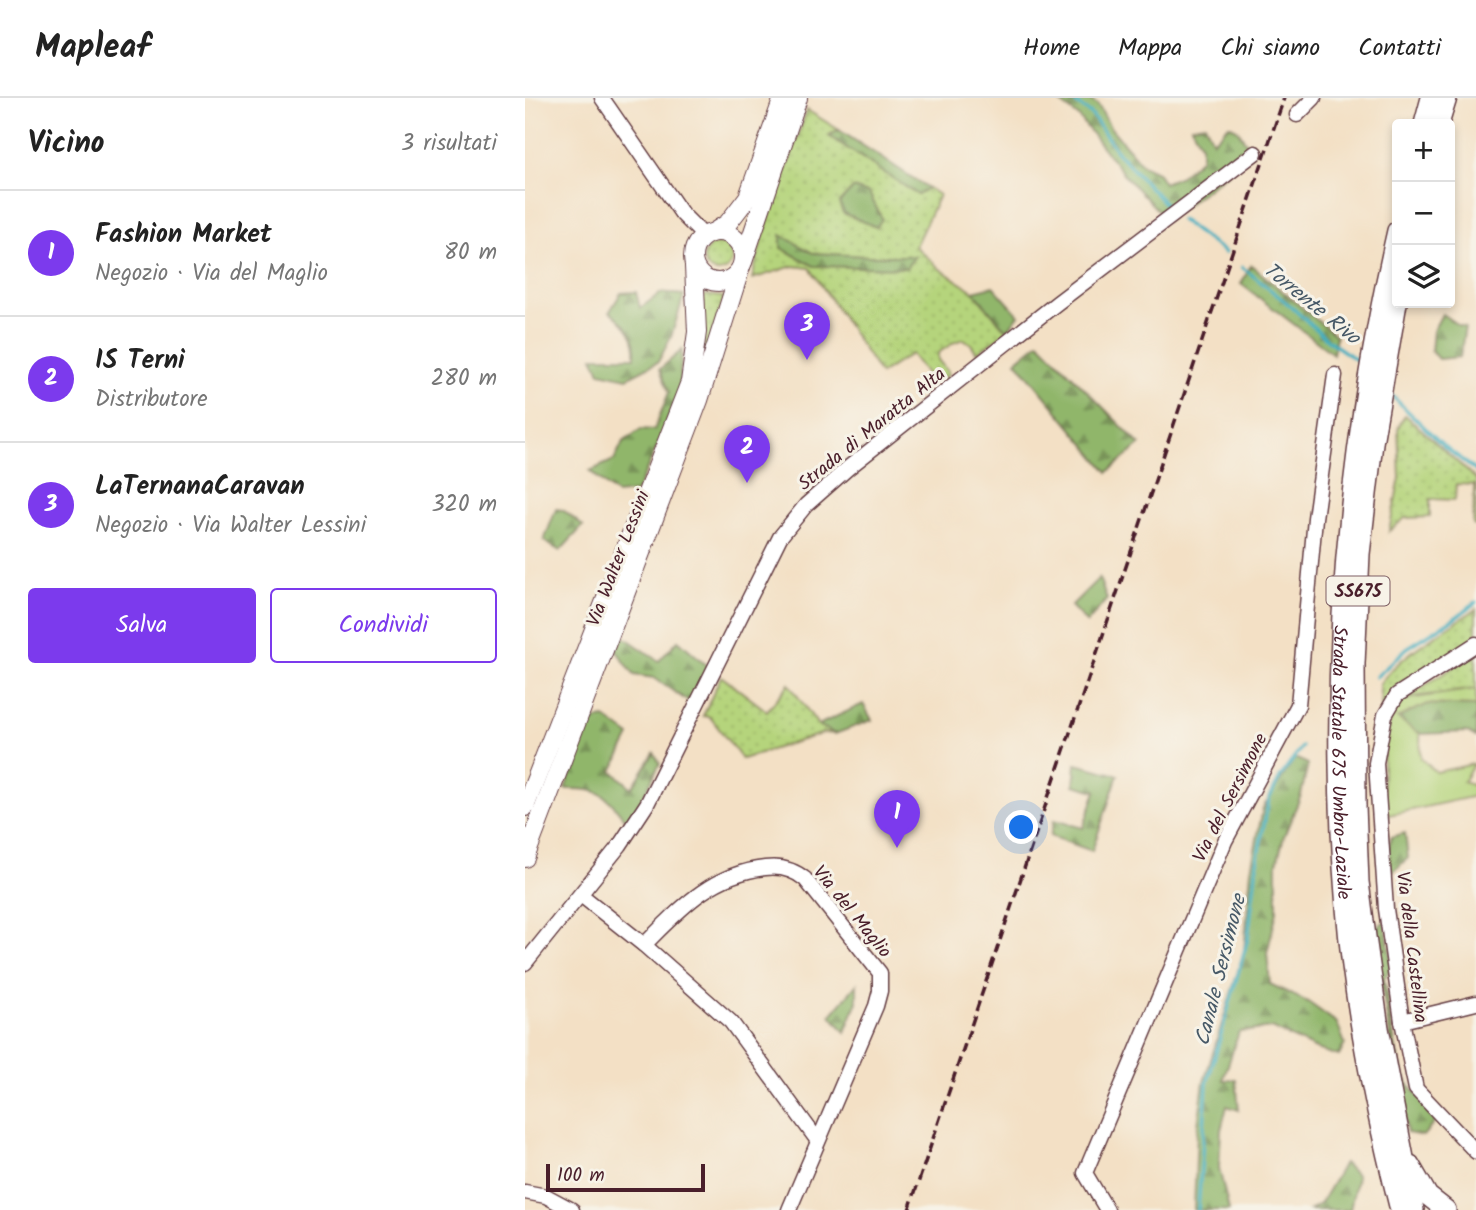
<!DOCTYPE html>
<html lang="it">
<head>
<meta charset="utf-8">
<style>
	:root { --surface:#fff; --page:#f6f6f6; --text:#222; --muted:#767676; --line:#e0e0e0; --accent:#7c3aed }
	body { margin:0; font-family:Kalam,sans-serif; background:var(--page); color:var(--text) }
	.controls { position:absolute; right:21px; top:21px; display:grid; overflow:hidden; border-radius:7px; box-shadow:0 4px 10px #0003 }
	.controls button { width:63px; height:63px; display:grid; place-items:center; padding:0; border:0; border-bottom:2px solid var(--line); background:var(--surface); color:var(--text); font:35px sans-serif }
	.scale { position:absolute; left:21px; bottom:18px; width:159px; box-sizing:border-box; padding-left:7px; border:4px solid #4a1f2b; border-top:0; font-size:19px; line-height:24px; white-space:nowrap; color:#4a1f2b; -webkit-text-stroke:5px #f7f3e8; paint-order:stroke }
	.you { position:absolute; left:497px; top:730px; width:24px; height:24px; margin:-18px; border:5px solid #fff; border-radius:50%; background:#1a73e8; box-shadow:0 0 0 10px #1a73e833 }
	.badge { display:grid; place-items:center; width:46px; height:46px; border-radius:50%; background:var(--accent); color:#fff; font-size:23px; font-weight:700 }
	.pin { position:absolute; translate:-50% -58px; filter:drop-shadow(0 2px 4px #0008) }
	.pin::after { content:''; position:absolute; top:37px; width:24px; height:21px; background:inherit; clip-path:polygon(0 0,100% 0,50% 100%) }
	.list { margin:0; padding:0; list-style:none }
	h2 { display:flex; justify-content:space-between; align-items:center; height:91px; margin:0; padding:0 28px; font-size:30px }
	h2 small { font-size:23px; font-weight:400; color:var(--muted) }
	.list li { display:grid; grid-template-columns:46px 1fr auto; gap:21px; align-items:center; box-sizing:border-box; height:126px; padding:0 28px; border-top:2px solid var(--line) }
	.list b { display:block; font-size:26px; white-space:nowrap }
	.list p { margin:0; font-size:23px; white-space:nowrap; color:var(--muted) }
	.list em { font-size:23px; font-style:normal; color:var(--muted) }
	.actions { display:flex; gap:14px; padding:21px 28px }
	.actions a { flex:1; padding:16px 0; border:2px solid var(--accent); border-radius:7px; text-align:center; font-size:24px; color:var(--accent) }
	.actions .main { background:var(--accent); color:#fff }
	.icon { flex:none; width:38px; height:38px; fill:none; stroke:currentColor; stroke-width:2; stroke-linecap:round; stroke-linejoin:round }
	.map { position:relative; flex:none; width:951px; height:1112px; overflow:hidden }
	header { display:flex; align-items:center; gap:42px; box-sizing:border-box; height:98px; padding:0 35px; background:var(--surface); border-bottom:2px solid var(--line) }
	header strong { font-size:33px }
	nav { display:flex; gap:38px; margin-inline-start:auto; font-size:24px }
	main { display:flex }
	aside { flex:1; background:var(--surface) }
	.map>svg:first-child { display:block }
</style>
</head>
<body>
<header>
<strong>Mapleaf</strong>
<nav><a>Home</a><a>Mappa</a><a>Chi siamo</a><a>Contatti</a></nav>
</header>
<main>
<aside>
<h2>Vicino<small>3 risultati</small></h2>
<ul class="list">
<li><span class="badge">1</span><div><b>Fashion Market</b><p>Negozio · Via del Maglio</p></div><em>80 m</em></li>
<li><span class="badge">2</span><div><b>IS Terni</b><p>Distributore</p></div><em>280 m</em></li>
<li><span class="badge">3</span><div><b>LaTernanaCaravan</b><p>Negozio · Via Walter Lessini</p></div><em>320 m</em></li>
</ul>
<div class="actions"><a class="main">Salva</a><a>Condividi</a></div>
</aside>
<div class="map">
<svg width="951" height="1112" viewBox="0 0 951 1112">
	<defs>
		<pattern id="grass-dots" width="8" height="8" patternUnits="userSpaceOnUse" patternTransform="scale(1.75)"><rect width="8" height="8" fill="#b5d47b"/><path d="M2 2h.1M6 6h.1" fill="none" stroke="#9db66a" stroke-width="1.8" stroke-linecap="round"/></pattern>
		<pattern id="forest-firs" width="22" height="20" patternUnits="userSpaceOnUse" patternTransform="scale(1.75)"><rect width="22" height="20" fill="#90b66b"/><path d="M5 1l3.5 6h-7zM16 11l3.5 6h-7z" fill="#789358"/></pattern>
	</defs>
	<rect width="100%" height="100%" fill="#f7f3e8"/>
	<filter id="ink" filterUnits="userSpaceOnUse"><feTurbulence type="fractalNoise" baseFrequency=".0143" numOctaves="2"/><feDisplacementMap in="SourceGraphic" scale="14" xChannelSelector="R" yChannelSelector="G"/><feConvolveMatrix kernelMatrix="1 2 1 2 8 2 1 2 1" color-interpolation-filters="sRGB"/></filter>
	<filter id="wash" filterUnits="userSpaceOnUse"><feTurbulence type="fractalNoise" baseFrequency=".00686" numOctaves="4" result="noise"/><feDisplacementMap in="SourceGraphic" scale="28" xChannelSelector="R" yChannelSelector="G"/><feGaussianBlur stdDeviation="1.57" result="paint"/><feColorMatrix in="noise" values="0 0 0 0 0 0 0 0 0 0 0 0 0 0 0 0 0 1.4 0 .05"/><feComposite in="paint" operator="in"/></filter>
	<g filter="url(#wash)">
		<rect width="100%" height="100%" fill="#f3e0c5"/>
		<g fill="url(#grass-dots)" stroke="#807a53" stroke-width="2">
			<polygon points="282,12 314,32 304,37 393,96 403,90 414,97 390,148 415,171 448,193 482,233 452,255 446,246 439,241 430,244 413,255 413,262 423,274 422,279 405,281 386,256 355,276 285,170 268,168 227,181 237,141"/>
			<circle cx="193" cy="160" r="14"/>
			<polygon points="181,197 199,199 178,266 173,266 178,198"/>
			<polygon points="880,317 951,381 951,428 948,427 949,387 931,386 930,402 905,401 905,419 880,420 864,433 875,380 873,330"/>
			<path d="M 951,511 L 951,541 L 894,576 L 873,586 L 857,611 L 854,587 C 877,554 918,534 951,511 Z"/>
			<polygon points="951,555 951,591 880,600"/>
			<polygon points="196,578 242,613 264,586 293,627 310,636 299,635 217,661 185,619 178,618"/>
		</g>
		<g fill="url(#forest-firs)" stroke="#6d6a4b" stroke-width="2">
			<polygon points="529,0 561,0 573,7 585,29 617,67 632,74 639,85 656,78 676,60 676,47 666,28 680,26 688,43 704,27 712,31 728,55 642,122 601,79 553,18"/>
			<polygon points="314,32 403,90 393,97 304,38"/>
			<polygon points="328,90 344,95 357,121 351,129 318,115 314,105"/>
			<polygon points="256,137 288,155 343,158 390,158 381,170 289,168 256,150"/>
			<polygon points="726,167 811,238 808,256 716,186"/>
			<polygon points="468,188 494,217 482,233 448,193"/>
			<path d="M 111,194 L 115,210 L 136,195 L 159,197 L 146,239 L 133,264 L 102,280 L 75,274 L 68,259 L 110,259 C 112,238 101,227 85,213 L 96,195 Z"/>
			<polygon points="917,216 933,227 940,229 935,259 913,261 906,253 908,233"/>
			<polygon points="514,244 615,347 583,374 491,263"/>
			<polygon points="157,252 154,293 131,351 111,394 91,396 65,373 89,362 98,344 116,331 129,332 144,294 135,271"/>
			<polygon points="31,411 38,412 58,428 35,453 19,443"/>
			<polygon points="574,480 582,501 562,525 546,508"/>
			<polygon points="98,538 134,563 153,542 185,570 164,604 129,580 109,577 91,552"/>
			<polygon points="338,606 347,622 310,636 293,627"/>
			<polygon points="902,606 951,608 951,639 942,634 895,636 871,620"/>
			<path d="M 80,620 L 105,638 L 87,673 L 107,690 L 129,655 L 135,665 L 114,708 L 103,725 C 79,696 79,690 40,691 L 64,623 Z"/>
			<polygon points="770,660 783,666 776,697 759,738 752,765 752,813 742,855 745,886 783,904 812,925 820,946 814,958 791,951 747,930 714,934 698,982 711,982 714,1012 702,1008 696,1032 694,1070 704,1112 669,1112 672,1033 679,984 719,853 726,772 738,710"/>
			<polygon points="551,666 593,677 567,753 525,738 529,722 558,730 571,693 549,687"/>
			<polygon points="880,735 883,760 863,778 860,766 866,739"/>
			<path d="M 860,823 L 867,868 L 859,881 C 863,905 871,969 884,987 C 892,999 906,1008 915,1018 L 898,1038 L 882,1035 L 847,833 Z"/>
			<polygon points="332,886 332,904 320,934 306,917"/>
			<polygon points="819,1065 832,1078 825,1112 785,1112 795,1106"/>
		</g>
		<path fill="#b5d47b" stroke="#807a53" stroke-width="2" d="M 951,591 L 951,608 L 902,606 L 872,620 L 895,636 L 896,660 L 911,674 L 949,666 L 938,684 L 951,688 L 951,698 L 859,718 C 858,679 853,636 875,602 Z"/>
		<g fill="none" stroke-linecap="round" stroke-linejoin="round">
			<g stroke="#42afc0" stroke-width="3.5">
				<polyline points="544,0 566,16 593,55 643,109"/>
				<polyline points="656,122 700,155"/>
				<polyline points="717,169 762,205 804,243 836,265"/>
				<polyline points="865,296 919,348 951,373"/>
				<polyline points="851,579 882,550 933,518 951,504"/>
				<polyline points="673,1112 682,986 723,840 733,757 744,701 756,678 777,649"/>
			</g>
		</g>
	</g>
	<g filter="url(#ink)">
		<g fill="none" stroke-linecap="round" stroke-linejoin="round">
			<defs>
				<g id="minor">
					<polyline points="77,0 157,116 179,138"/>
					<polyline points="772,17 789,0"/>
					<polyline points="951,546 872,597 860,617 851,665 861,811 877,923 891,991 951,1054"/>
					<polyline points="56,797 119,847 206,924 293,1043"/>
					<path d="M 119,847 C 155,811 186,776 240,770 C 255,768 268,771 280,781 L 355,875 L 355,893 L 351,908 L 264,1112"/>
					<polyline points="0,865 95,747 122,706 255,439 281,407 323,370 532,205 730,55"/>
					<polyline points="877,923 951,905"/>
					<polyline points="0,1094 21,1098 47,1112"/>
					<polyline points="582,1112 560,1075 700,743 773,607 790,420 810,277"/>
				</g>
				<g id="major">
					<circle cx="193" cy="159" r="25"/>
					<polyline points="189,134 203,125 223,99 258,0"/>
					<polyline points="218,164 273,0"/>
					<polyline points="0,709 165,284 172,234 169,168"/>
					<polyline points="0,760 174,302 215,172"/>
				</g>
				<g id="highway">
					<polyline points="899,26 906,0"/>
					<polyline points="914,26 922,0"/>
					<path id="s1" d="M 872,133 C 821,355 802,583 821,810 C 829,912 850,1013 875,1112"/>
					<polyline points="872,205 848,345 835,456 830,566 831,708 834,784 841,839 854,930 889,1112"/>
					<polyline points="885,1067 903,1098 921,1112"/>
				</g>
			</defs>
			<use href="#minor" stroke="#633c42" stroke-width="17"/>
			<use href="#major" stroke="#633c42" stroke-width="20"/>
			<use href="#highway" stroke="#633c42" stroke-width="22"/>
			<use href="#minor" stroke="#fff" stroke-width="14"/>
			<use href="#major" stroke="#fff" stroke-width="18"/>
			<use href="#highway" stroke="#fff" stroke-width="19"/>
			<polyline stroke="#4a1f2b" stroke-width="3.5" stroke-dasharray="10 5" stroke-linecap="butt" points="384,1112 759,0"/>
		</g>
	</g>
	<g text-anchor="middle" stroke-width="6" stroke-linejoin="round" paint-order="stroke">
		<rect fill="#f7f3e8" stroke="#7e5f64" stroke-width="2" x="801.5" y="478.5" width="63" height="29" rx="5"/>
		<g font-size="18" font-weight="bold" fill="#4a1f2b">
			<text x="833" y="499">SS675</text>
		</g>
		<g font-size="19" fill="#4a1f2b" stroke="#f7f3e8">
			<text transform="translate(346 330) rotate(-39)" y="7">Strada di Maratta Alta</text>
			<text transform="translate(92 460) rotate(-69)" y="7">Via Walter Lessini</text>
			<text dy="7" stroke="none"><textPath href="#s1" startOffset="536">Strada Statale 675 Umbro-Laziale</textPath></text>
			<text transform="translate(704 699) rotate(-63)" y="7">Via del Sersimone</text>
			<text transform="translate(328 813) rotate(51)" y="7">Via del Maglio</text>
			<text transform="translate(888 849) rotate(83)" y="7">Via della Castellina</text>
		</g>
		<g font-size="21" font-style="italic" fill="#475967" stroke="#f7f3e8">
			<text transform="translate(787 205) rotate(39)" y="7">Torrente Rivo</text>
			<text transform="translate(695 872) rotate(-76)" y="7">Canale Sersimone</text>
		</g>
	</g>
</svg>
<div class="controls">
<button>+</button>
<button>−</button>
<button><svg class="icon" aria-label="layers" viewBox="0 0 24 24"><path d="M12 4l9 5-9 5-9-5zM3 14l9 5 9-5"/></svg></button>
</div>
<div class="scale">100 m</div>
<div class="you"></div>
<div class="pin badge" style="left:372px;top:750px">1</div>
<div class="pin badge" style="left:222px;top:385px">2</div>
<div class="pin badge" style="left:282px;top:262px">3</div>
</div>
</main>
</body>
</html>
